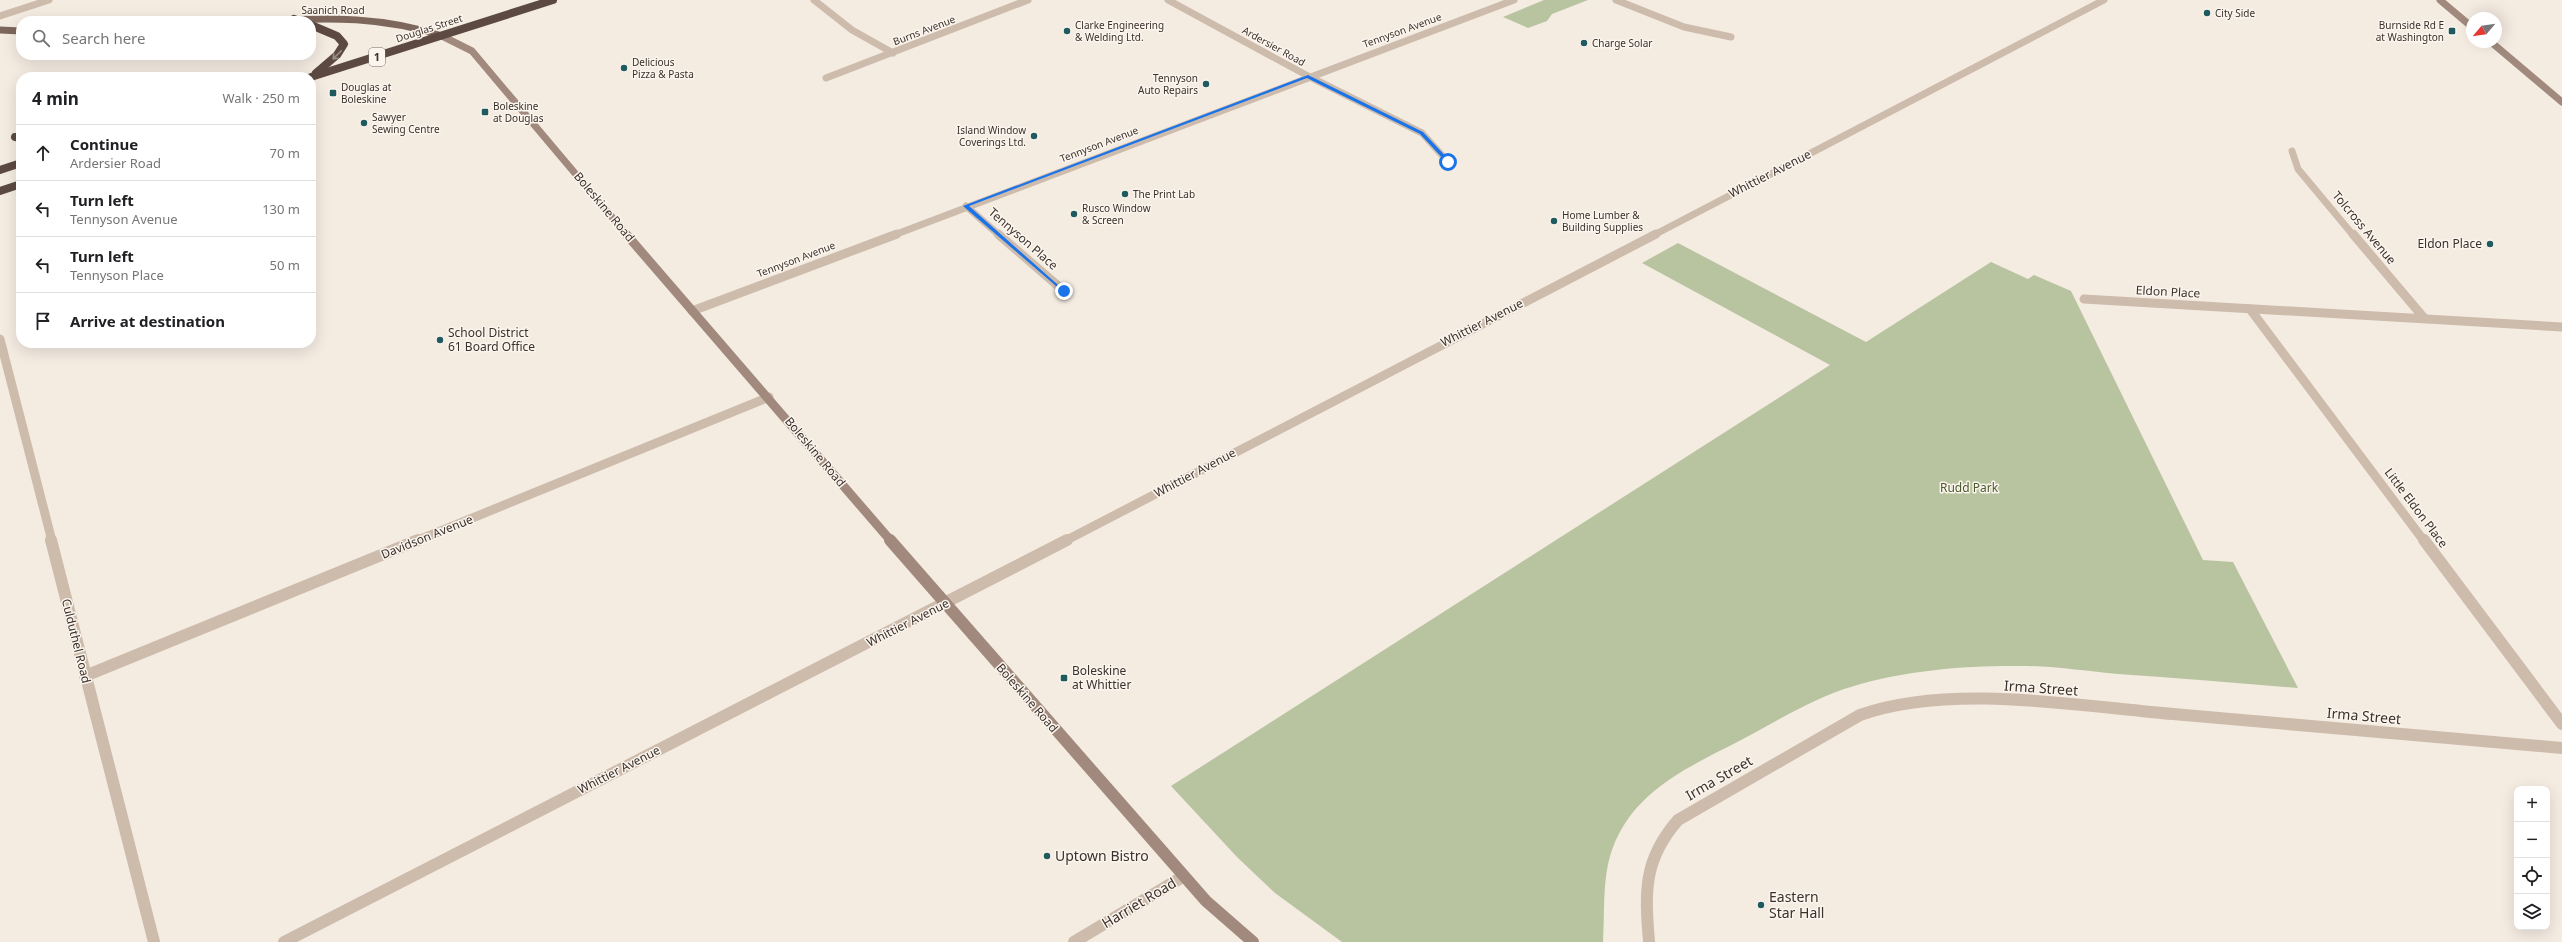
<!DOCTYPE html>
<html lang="en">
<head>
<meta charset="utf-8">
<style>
	:root { --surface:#fff; --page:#f6f6f6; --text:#202124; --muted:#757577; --line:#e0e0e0 }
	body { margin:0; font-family:"Noto Sans",sans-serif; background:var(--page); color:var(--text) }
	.controls { position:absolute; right:12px; bottom:12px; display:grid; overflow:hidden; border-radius:8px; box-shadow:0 4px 16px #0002 }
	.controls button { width:36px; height:36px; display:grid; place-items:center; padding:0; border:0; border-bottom:1px solid var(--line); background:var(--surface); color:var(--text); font:20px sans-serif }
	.compass { position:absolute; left:2466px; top:12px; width:36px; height:36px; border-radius:50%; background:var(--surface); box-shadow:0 4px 16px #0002; rotate:241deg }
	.stop { position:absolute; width:12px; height:12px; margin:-9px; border:3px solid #1a73e8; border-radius:50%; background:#fff }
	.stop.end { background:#1a73e8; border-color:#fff; box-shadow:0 1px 4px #0008 }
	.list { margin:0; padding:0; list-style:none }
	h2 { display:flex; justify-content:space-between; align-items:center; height:52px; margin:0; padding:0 16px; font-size:17px }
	h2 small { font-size:13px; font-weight:400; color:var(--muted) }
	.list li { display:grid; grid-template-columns:26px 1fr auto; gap:12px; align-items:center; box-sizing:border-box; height:56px; padding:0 16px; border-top:1px solid var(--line) }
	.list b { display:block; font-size:15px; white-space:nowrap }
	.list p { margin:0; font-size:13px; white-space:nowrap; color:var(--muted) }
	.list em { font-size:13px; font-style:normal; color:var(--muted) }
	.icon { flex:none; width:22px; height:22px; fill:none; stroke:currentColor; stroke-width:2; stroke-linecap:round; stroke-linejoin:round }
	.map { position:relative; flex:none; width:2562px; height:942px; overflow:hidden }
	.search { position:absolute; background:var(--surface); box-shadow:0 4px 16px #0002; left:16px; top:16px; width:300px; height:44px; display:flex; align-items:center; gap:10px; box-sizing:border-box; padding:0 14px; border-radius:16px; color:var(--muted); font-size:15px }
	.panel { position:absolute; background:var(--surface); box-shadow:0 4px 16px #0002; left:16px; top:72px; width:300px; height:276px; border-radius:16px }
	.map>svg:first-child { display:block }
</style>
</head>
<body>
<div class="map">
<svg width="2562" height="942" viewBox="0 0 2562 942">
	<rect width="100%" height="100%" fill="#f4ebe1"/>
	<g fill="#b8c4a0">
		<polygon points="1544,0 1588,0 1552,14 1547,21 1528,28 1503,17"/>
		<path d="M 1678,243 L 1866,342 L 1991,262 L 2028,279 L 2034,275 L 2071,291 L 2203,560 L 2233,562 L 2298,688 C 2238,683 2178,678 2118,674 C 2083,671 2047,665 2012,666 C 1960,666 1904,671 1854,686 C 1815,697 1779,720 1743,739 C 1691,766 1633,790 1612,850 C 1602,878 1605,912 1603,942 L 1342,942 L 1275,893 L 1237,857 L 1171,786 L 1830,365 L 1642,263 Z"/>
	</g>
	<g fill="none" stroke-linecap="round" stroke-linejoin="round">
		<g stroke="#cdbbac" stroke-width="7">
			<polyline points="814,0 852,30 893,53"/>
			<polyline points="1168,0 1308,76 1422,133 1448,162"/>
			<polyline points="1616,0 1684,27 1731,37"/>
			<polyline points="0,16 49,0"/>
			<polyline points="826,78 1028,0"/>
			<polyline points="2292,151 2298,169 2353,235"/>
			<polyline points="966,206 999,235"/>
			<polyline points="894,235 1514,0"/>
			<polyline points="1654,235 2104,0"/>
		</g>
		<g stroke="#cdbbac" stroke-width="9">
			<polyline points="998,234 1064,291"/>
			<polyline points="2353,234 2424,318"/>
			<polyline points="2084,299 2562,327"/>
			<polyline points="2250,309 2424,541"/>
			<polyline points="692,311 897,234"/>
			<polyline points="0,339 52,541"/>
			<polyline points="416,541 769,397"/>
			<polyline points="1065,541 1656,234"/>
		</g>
		<g stroke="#cdbbac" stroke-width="12">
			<polyline points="51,540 154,942"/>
			<polyline points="2424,540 2562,724"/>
			<polyline points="85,676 418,540"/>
			<polyline points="284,942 1067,540"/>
			<polyline points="1074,942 1184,876"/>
			<path d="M 1649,942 C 1645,892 1643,860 1678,820 L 1860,715 C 1951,683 2078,706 2173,714 C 2303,725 2432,737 2562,748"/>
		</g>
		<g stroke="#a18a7d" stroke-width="7">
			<polyline points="2440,0 2472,27"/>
			<polyline points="442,36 472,51 627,235"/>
			<polyline points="2491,42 2562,102"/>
		</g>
		<polyline stroke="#a18a7d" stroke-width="9" points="626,234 891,541"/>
		<polyline stroke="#a18a7d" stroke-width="12" points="890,540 1206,901 1253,942"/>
		<g stroke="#7d675c" stroke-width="7">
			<path d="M 269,21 C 328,17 385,17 442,36"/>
			<polyline points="0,30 21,31"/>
		</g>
		<g stroke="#5c4a42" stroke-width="8">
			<polyline points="294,19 299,21"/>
			<polyline points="311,25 337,36 344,44 337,55 316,73"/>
			<polyline points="311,77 553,0"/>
			<polyline points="15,137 21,138"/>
			<polyline points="0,170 21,163"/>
			<polyline points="0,191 21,184"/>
		</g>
	</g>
	<defs><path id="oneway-shaft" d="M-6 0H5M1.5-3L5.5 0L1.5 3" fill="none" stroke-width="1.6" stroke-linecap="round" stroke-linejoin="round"/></defs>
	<use stroke="#9c8e87" href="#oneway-shaft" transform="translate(337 55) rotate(135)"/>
	<polygon fill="#1a73e8" points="1308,75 1423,132 1451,162 1447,163 1420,134 1307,78 969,206 1066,292 1063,292 963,206"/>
	<g fill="#1f5a5e" stroke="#fbf5ee" stroke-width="1.5">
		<circle cx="2207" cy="13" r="4"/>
		<circle cx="1067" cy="31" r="4"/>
		<rect x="2448" y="27" width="8" height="8" rx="2"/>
		<circle cx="1584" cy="43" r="4"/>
		<circle cx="624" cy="68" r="4"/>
		<circle cx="1206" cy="84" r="4"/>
		<rect x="329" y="89" width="8" height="8" rx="2"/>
		<rect x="481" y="108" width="8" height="8" rx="2"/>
		<circle cx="364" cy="123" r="4"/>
		<circle cx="1034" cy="136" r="4"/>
		<circle cx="1125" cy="194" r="4"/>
		<circle cx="1074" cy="214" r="4"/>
		<circle cx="1554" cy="221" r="4"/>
		<circle cx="2490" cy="244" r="4"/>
		<circle cx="440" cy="340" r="4"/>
		<rect x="1060" y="674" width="8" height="8" rx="2"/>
		<circle cx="1047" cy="856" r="4"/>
		<circle cx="1761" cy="905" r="4"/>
	</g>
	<g text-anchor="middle" stroke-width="3" stroke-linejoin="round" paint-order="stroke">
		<g font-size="10" fill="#3b302b" stroke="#fbf5ee">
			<text x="333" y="14">Saanich Road</text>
			<text transform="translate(429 28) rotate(-18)" y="4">Douglas Street</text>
			<text transform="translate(924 30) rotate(-21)" y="4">Burns Avenue</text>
			<text transform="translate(1402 30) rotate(-20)" y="4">Tennyson Avenue</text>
			<text transform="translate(1274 46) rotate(29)" y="4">Ardersier Road</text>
			<text transform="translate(1099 144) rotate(-21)" y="4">Tennyson Avenue</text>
			<text transform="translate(796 259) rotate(-21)" y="4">Tennyson Avenue</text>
		</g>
		<g font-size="10" fill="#3b302b" stroke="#fbf5ee" text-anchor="start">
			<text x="2215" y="17">City Side</text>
			<text x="1075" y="29">Clarke Engineering<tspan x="1075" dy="12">&amp; Welding Ltd.</tspan></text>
			<text x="2444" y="29" text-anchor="end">Burnside Rd E<tspan x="2444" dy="12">at Washington</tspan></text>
			<text x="1592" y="47">Charge Solar</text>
			<text x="632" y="66">Delicious<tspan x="632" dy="12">Pizza &amp; Pasta</tspan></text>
			<text x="1198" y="82" text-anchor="end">Tennyson<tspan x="1198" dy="12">Auto Repairs</tspan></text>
			<text x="341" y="91">Douglas at<tspan x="341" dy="12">Boleskine</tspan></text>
			<text x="493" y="110">Boleskine<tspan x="493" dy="12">at Douglas</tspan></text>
			<text x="372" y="121">Sawyer<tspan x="372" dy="12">Sewing Centre</tspan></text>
			<text x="1026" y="134" text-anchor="end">Island Window<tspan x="1026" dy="12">Coverings Ltd.</tspan></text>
			<text x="1133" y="198">The Print Lab</text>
			<text x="1082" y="212">Rusco Window<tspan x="1082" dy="12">&amp; Screen</tspan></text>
			<text x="1562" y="219">Home Lumber &amp;<tspan x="1562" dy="12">Building Supplies</tspan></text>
		</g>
		<rect fill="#fbf5ee" stroke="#756b66" stroke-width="1" x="369" y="48" width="16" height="18" rx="3"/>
		<g font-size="11" font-weight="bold" fill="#3b302b">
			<text x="377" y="61">1</text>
		</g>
		<g font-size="12" fill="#3b302b" stroke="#fbf5ee">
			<text transform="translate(1770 174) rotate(-27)" y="4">Whittier Avenue</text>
			<text transform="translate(604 207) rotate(50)" y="4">Boleskine Road</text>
			<text transform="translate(2364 228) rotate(50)" y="4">Tolcross Avenue</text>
			<text transform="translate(1023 239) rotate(41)" y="4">Tennyson Place</text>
			<text transform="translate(2168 292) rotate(3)" y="4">Eldon Place</text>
			<text transform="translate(1482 323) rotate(-27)" y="4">Whittier Avenue</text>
			<text transform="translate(815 452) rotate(50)" y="4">Boleskine Road</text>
			<text transform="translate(1195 473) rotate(-28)" y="4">Whittier Avenue</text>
			<text transform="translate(2416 508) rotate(53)" y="4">Little Eldon Place</text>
			<text transform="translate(427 537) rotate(-22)" y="4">Davidson Avenue</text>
			<text transform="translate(908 623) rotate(-27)" y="4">Whittier Avenue</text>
			<text transform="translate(76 641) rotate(76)" y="4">Culduthel Road</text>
			<text transform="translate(1027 698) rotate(49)" y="4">Boleskine Road</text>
			<text transform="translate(619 770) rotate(-27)" y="4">Whittier Avenue</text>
		</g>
		<g font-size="12" fill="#3b302b" stroke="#fbf5ee" text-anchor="start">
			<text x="2482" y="248" text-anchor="end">Eldon Place</text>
			<text x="448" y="337">School District<tspan x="448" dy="14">61 Board Office</tspan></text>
			<text x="1072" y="675">Boleskine<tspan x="1072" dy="14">at Whittier</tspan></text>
		</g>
		<g font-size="12" fill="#4a5a2e" stroke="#fbf5ee">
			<text x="1969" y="492">Rudd Park</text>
		</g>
		<g font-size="14" fill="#3b302b" stroke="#fbf5ee">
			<text transform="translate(2041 688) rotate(4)" y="5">Irma Street</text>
			<text transform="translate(2364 716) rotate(5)" y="5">Irma Street</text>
			<text transform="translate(1719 778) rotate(-30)" y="5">Irma Street</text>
			<text transform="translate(1139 903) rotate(-31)" y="5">Harriet Road</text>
		</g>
		<g font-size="14" fill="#3b302b" stroke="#fbf5ee" text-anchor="start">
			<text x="1055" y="861">Uptown Bistro</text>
			<text x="1769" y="902">Eastern<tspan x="1769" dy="16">Star Hall</tspan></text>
		</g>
	</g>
</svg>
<div class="controls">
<button>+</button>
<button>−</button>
<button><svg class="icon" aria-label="locate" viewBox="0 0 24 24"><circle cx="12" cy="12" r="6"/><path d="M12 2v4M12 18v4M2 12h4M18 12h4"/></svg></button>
<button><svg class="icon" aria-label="layers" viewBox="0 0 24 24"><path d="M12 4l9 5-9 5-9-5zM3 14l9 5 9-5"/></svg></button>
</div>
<svg class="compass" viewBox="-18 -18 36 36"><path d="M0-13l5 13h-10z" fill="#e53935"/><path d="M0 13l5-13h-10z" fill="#757577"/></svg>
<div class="stop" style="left:1448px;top:162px"></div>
<div class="stop end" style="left:1064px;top:291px"></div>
<div class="search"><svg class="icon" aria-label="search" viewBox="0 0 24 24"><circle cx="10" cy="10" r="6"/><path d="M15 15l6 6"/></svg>Search here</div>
<section class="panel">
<h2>4 min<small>Walk · 250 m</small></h2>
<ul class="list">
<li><svg class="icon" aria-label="ahead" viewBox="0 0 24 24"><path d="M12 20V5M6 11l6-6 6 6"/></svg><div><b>Continue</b><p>Ardersier Road</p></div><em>70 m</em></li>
<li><svg class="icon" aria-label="left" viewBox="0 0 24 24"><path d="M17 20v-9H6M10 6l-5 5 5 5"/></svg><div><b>Turn left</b><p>Tennyson Avenue</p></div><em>130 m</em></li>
<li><svg class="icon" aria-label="left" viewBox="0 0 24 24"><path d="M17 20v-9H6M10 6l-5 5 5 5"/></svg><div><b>Turn left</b><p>Tennyson Place</p></div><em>50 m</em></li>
<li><svg class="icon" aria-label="arrive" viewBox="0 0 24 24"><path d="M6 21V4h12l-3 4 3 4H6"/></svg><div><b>Arrive at destination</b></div></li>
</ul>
</section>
</div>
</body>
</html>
